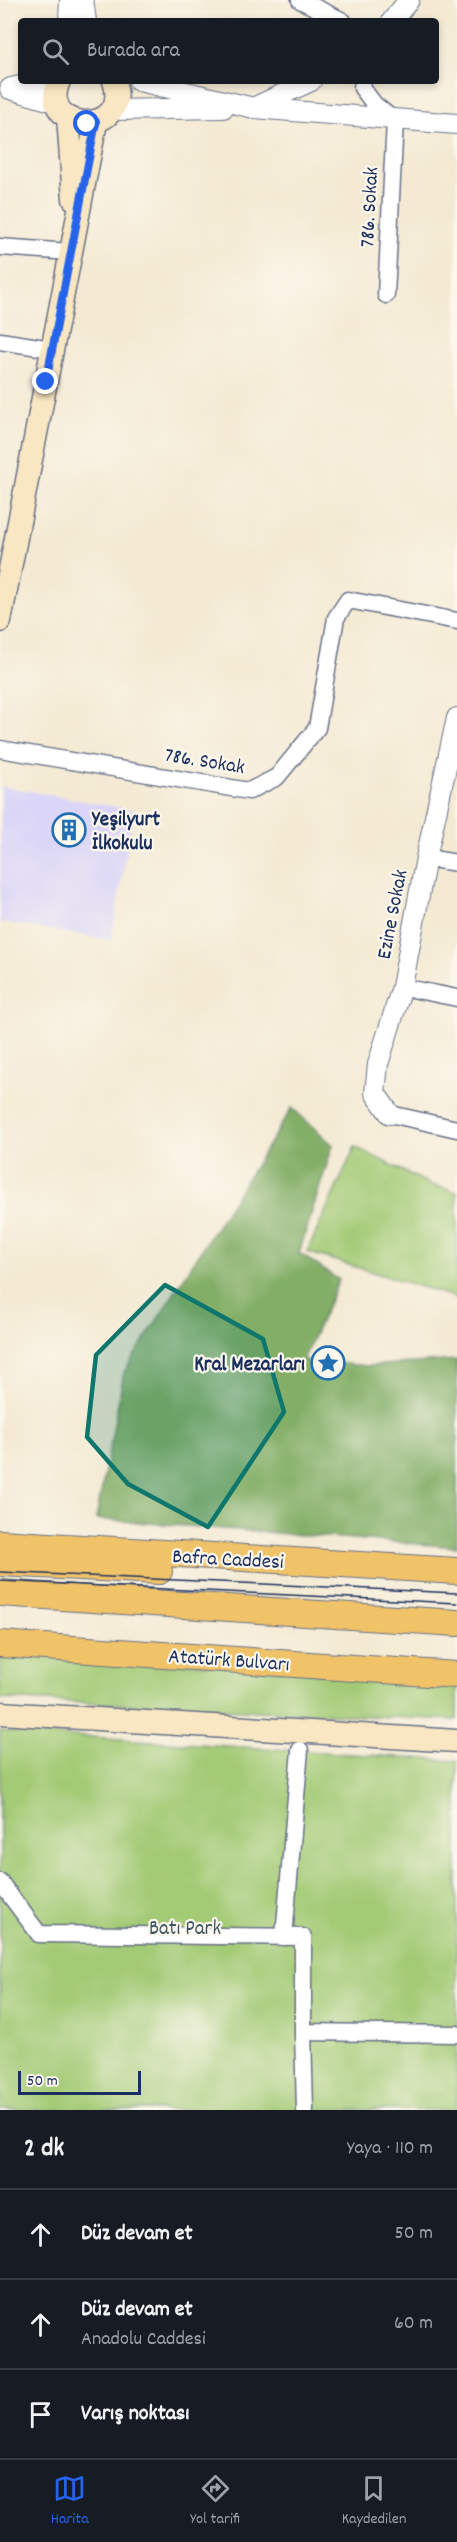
<!DOCTYPE html>
<html lang="tr">
<head>
<meta charset="utf-8">
<style>
	:root { --surface:#171b24; --page:#242831; --text:#f1f3f6; --muted:#9ea1a6; --line:#363941; --accent:#2563eb }
	body { margin:0; font-family:Dekko,sans-serif; background:var(--page); color:var(--text) }
	.scale { position:absolute; left:18px; bottom:15px; width:123px; box-sizing:border-box; padding-left:6px; border:3px solid #1b2f5e; border-top:0; font-size:16px; line-height:21px; white-space:nowrap; color:#1b2f5e; -webkit-text-stroke:4px #fbf7ec; paint-order:stroke }
	.stop { position:absolute; width:18px; height:18px; margin:-14px; border:4px solid #2563eb; border-radius:50%; background:#fff }
	.stop.end { background:#2563eb; border-color:#fff; box-shadow:0 2px 6px #0008 }
	.list { margin:0; padding:0; list-style:none }
	h2 { display:flex; justify-content:space-between; align-items:center; height:78px; margin:0; padding:0 24px; font-size:26px }
	h2 small { font-size:20px; font-weight:400; color:var(--muted) }
	.list li { display:grid; grid-template-columns:39px 1fr auto; gap:18px; align-items:center; box-sizing:border-box; height:90px; padding:0 24px; border-top:2px solid var(--line) }
	.list b { display:block; font-size:22px; white-space:nowrap }
	.list p { margin:0; font-size:20px; white-space:nowrap; color:var(--muted) }
	.list em { font-size:20px; font-style:normal; color:var(--muted) }
	.icon { flex:none; width:33px; height:33px; fill:none; stroke:currentColor; stroke-width:2; stroke-linecap:round; stroke-linejoin:round }
	.map { position:relative; flex:none; width:457px; height:2110px; overflow:hidden }
	.search { position:absolute; background:var(--surface); box-shadow:0 3px 9px #0003; left:18px; right:18px; top:18px; height:66px; display:flex; align-items:center; gap:15px; box-sizing:border-box; padding:0 21px; border-radius:6px; color:var(--muted); font-size:22px }
	.sheet { height:348px; background:var(--surface) }
	nav { display:flex; justify-content:space-around; align-items:center; box-sizing:border-box; height:84px; border-top:2px solid var(--line); background:var(--surface); font-size:16px; color:var(--muted) }
	nav a { display:grid; justify-items:center; gap:3px }
	nav .on { color:var(--accent) }
	.map>svg:first-child { display:block }
</style>
</head>
<body>
<div class="map">
<svg width="457" height="2110" viewBox="0 0 457 2110">
	<rect width="100%" height="100%" fill="#fbf7ec"/>
	<filter id="ink" filterUnits="userSpaceOnUse"><feTurbulence type="fractalNoise" baseFrequency=".0167" numOctaves="2"/><feDisplacementMap in="SourceGraphic" scale="12" xChannelSelector="R" yChannelSelector="G"/><feConvolveMatrix kernelMatrix="1 2 1 2 8 2 1 2 1" color-interpolation-filters="sRGB"/></filter>
	<filter id="wash" filterUnits="userSpaceOnUse"><feTurbulence type="fractalNoise" baseFrequency=".008" numOctaves="4" result="noise"/><feDisplacementMap in="SourceGraphic" scale="24" xChannelSelector="R" yChannelSelector="G"/><feGaussianBlur stdDeviation="1.35" result="paint"/><feColorMatrix in="noise" values="0 0 0 0 0 0 0 0 0 0 0 0 0 0 0 0 0 1.4 0 .05"/><feComposite in="paint" operator="in"/></filter>
	<g filter="url(#wash)">
		<rect width="100%" height="100%" fill="#f4ead3"/>
		<polygon fill="#dbd6f7" points="1,786 134,810 111,940 0,922"/>
		<g fill="#a3ca74" stroke="#5f7c69" stroke-width="1.5">
			<polygon points="355,1147 429,1184 457,1192 457,1298 307,1252"/>
			<polygon points="0,1649 457,1683 457,1720 0,1699"/>
			<polygon points="0,1731 457,1761 457,2110 0,2110"/>
		</g>
		<polygon fill="#82ae66" stroke="#4e6e62" stroke-width="1.5" points="292,1108 333,1145 299,1253 339,1280 303,1360 367,1366 457,1360 457,1547 96,1519 124,1372"/>
	</g>
	<g filter="url(#ink)">
		<g fill="none" stroke-linecap="round" stroke-linejoin="round">
			<defs>
				<g id="minor">
					<polyline points="300,0 343,21"/>
					<polyline points="363,81 362,88 375,105 395,121 386,295"/>
					<polyline points="0,247 70,252"/>
					<polyline points="0,341 52,349"/>
					<polyline points="0,749 249,791 277,777 317,728 336,618 348,600 457,621"/>
					<polyline points="426,858 457,863"/>
					<polyline points="402,987 457,998"/>
					<polyline points="390,1114 457,1129"/>
					<polyline points="0,1882 39,1934 303,1937 303,2032 457,2034"/>
					<polyline points="284,1937 300,1750"/>
					<polyline points="303,2032 305,2110"/>
				</g>
				<g id="tertiary">
					<polyline points="83,0 86,21"/>
					<polyline points="69,21 70,0"/>
					<polyline points="392,21 409,0"/>
					<polyline points="139,81 254,108 457,124"/>
					<polyline points="11,88 43,81"/>
					<polyline points="10,89 58,103"/>
					<polyline points="255,107 311,81"/>
					<polyline points="112,110 223,108"/>
					<polyline points="390,1114 375,1093 378,1064 402,987 426,858 457,718"/>
				</g>
				<g id="secondary">
					<path d="M 59,81 C 36,133 133,138 114,81"/>
					<polyline points="68,117 74,199"/>
					<polyline points="0,621 96,122"/>
					<polyline points="0,1713 457,1741"/>
				</g>
				<g id="primary">
					<polyline points="0,1543 457,1571"/>
					<polyline points="0,1563 159,1571"/>
					<polyline points="0,1593 457,1623"/>
					<polyline points="0,1644 457,1675"/>
				</g>
			</defs>
			<use href="#minor" stroke="#677087" stroke-width="19"/>
			<use href="#tertiary" stroke="#677087" stroke-width="22"/>
			<use href="#secondary" stroke="#677087" stroke-width="25"/>
			<use href="#primary" stroke="#677087" stroke-width="28"/>
			<use href="#minor" stroke="#fff" stroke-width="16"/>
			<use href="#tertiary" stroke="#fff" stroke-width="20"/>
			<use href="#secondary" stroke="#f9e7c3" stroke-width="22"/>
			<use href="#primary" stroke="#f1c369" stroke-width="26"/>
			<g stroke="#1b2f5e" stroke-width="1.5">
				<polyline points="0,1572 457,1593"/>
				<polyline points="0,1581 457,1603"/>
			</g>
		</g>
	</g>
	<g fill="none" stroke-linecap="round" stroke-linejoin="round" filter="url(#ink)">
		<polyline stroke="#2563eb" stroke-width="8" points="46,382 96,122 87,124"/>
	</g>
	<path fill="#0f766e" fill-opacity="0.2" stroke="#0f766e" stroke-width="4.5" stroke-linejoin="round" d="M 165,1285 L 263,1339 L 284,1412 L 208,1527 L 128,1484 L 87,1437 L 96,1355 Z"/>
	<defs>
		<symbol id="building-ring" viewBox="-11 -11 22 22"><circle r="9.5" fill="#fbf7ec" stroke="#1f6fb2" stroke-width="1.5"/><path d="M-4-6H4V6H1V3H-1V6H-4ZM-2.5-4.3h1.7v1.8h-1.7ZM.8-4.3h1.7v1.8H.8ZM-2.5-1h1.7V.8h-1.7ZM.8-1h1.7V.8H.8Z" fill="#1f6fb2"/></symbol>
		<symbol id="sight-ring" viewBox="-11 -11 22 22"><circle r="9.5" fill="#fbf7ec" stroke="#1f6fb2" stroke-width="1.5"/><path d="M0-6L1.8-2.2L6-1.7L2.9 1.2L3.7 5.4L0 3.3L-3.7 5.4L-2.9 1.2L-6-1.7L-1.8-2.2Z" fill="#1f6fb2"/></symbol>
	</defs>
	<g fill-rule="evenodd">
		<use href="#building-ring" x="50" y="811" width="38" height="38"/>
		<use href="#sight-ring" x="309" y="1344" width="38" height="38"/>
	</g>
	<g text-anchor="middle" stroke-width="4.5" stroke-linejoin="round" paint-order="stroke">
		<g font-size="21" fill="#1b2f5e" stroke="#fbf7ec">
			<text transform="translate(368 207) rotate(-87)" y="7">786. Sokak</text>
			<text transform="translate(205 760) rotate(9)" y="7">786. Sokak</text>
			<text transform="translate(391 914) rotate(-79)" y="7">Ezine Sokak</text>
			<text transform="translate(228 1558) rotate(3)" y="7">Bafra Caddesi</text>
			<text transform="translate(229 1659) rotate(4)" y="7">Atatürk Bulvarı</text>
		</g>
		<g font-size="21" font-weight="bold" fill="#1b2f5e" stroke="#fbf7ec" text-anchor="start">
			<text x="92" y="825">Yeşilyurt<tspan x="92" dy="24">İlkokulu</tspan></text>
			<text x="305" y="1370" text-anchor="end">Kral Mezarları</text>
		</g>
		<g font-size="21" fill="#3d5664" stroke="#fbf7ec">
			<text x="185" y="1934">Batı Park</text>
		</g>
	</g>
</svg>
<div class="scale">50 m</div>
<div class="stop" style="left:87px;top:124px"></div>
<div class="stop end" style="left:46px;top:382px"></div>
<div class="search"><svg class="icon" aria-label="search" viewBox="0 0 24 24"><circle cx="10" cy="10" r="6"/><path d="M15 15l6 6"/></svg>Burada ara</div>
</div>
<section class="sheet">
<h2>2 dk<small>Yaya · 110 m</small></h2>
<ul class="list">
<li><svg class="icon" aria-label="ahead" viewBox="0 0 24 24"><path d="M12 20V5M6 11l6-6 6 6"/></svg><div><b>Düz devam et</b></div><em>50 m</em></li>
<li><svg class="icon" aria-label="ahead" viewBox="0 0 24 24"><path d="M12 20V5M6 11l6-6 6 6"/></svg><div><b>Düz devam et</b><p>Anadolu Caddesi</p></div><em>60 m</em></li>
<li><svg class="icon" aria-label="arrive" viewBox="0 0 24 24"><path d="M6 21V4h12l-3 4 3 4H6"/></svg><div><b>Varış noktası</b></div></li>
</ul>
</section>
<nav>
<a class="on"><svg class="icon" aria-label="map" viewBox="0 0 24 24"><path d="M3 6l6-2 6 2 6-2v14l-6 2-6-2-6 2zM9 4v14M15 6v14"/></svg>Harita</a>
<a><svg class="icon" aria-label="directions" viewBox="0 0 24 24"><path d="M12 3l9 9-9 9-9-9zM9 14v-3h6M13 9l2 2-2 2"/></svg>Yol tarifi</a>
<a><svg class="icon" aria-label="saved" viewBox="0 0 24 24"><path d="M7 4h10v16l-5-4-5 4z"/></svg>Kaydedilen</a>
</nav>
</body>
</html>
